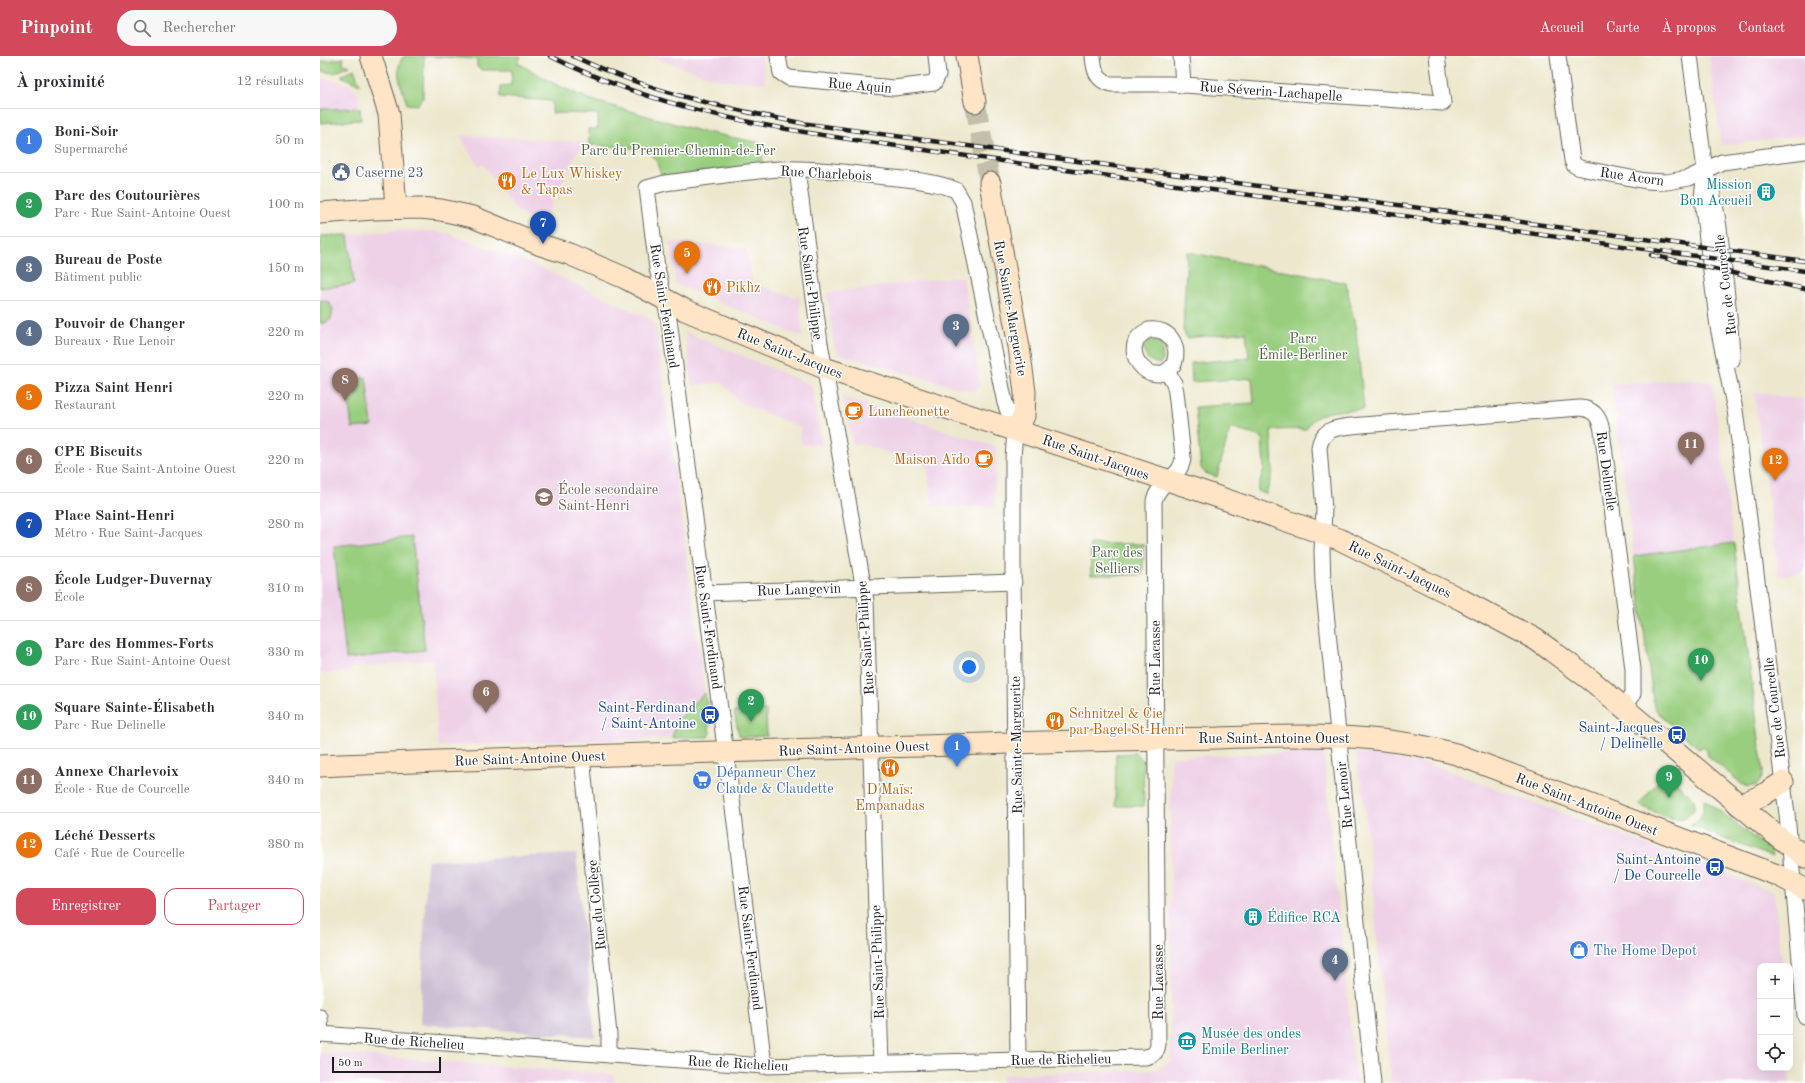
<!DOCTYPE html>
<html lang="fr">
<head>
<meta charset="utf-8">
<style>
	:root { --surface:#fff; --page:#f7f7f7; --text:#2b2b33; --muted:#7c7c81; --line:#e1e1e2; --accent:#d1495b }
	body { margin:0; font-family:"Old Standard TT",serif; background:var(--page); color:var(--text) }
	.controls { position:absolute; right:12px; bottom:12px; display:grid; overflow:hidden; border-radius:8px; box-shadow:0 4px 16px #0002 }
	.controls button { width:36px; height:36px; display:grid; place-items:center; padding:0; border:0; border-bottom:1px solid var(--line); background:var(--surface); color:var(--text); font:20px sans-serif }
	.scale { position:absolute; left:12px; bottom:10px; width:109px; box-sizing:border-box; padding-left:4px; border:2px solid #1c1c1c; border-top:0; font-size:11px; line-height:14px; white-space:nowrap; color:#1c1c1c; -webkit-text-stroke:3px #fff; paint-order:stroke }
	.you { position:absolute; left:649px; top:611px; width:14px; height:14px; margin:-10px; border:3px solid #fff; border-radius:50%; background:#1a73e8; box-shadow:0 0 0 6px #1a73e833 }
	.badge { display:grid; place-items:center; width:26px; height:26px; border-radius:50%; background:var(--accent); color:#fff; font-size:13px; font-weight:700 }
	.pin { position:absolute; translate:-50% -33px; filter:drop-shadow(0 1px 2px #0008) }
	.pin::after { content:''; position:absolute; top:21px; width:14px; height:12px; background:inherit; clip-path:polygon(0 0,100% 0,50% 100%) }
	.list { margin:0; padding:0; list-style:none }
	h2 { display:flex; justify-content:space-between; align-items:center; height:52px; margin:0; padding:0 16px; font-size:17px }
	h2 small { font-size:13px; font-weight:400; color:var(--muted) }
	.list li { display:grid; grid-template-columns:26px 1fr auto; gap:12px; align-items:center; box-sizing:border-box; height:64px; padding:0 16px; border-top:1px solid var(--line) }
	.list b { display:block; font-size:15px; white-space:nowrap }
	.list p { margin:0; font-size:13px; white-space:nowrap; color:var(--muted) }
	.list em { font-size:13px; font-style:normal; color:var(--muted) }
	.actions { display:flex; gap:8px; padding:12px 16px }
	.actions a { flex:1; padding:9px 0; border:1px solid var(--accent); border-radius:12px; text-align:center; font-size:14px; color:var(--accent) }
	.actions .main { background:var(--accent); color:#fff }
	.icon { flex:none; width:22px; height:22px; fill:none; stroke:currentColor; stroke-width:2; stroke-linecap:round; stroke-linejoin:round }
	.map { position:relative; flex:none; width:1485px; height:1027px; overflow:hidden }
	header { display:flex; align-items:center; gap:24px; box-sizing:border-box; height:56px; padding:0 20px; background:var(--accent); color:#fff }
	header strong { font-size:19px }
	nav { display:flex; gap:22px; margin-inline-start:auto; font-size:14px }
	.search { width:280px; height:36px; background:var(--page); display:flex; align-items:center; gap:10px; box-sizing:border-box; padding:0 14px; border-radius:22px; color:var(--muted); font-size:15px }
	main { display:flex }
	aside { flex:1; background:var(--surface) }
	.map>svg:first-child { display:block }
</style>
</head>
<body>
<header>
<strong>Pinpoint</strong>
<div class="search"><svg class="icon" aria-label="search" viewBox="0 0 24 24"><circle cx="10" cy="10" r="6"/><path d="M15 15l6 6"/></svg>Rechercher</div>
<nav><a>Accueil</a><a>Carte</a><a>À propos</a><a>Contact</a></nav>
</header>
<main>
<aside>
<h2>À proximité<small>12 résultats</small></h2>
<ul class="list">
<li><span class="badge" style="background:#3f7fe0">1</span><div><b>Boni-Soir</b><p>Supermarché</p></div><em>50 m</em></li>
<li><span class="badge" style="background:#2e9e5b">2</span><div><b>Parc des Coutourières</b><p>Parc · Rue Saint-Antoine Ouest</p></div><em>100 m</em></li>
<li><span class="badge" style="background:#5c6f8a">3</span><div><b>Bureau de Poste</b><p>Bâtiment public</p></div><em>150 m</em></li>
<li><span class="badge" style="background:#5c6f8a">4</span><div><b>Pouvoir de Changer</b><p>Bureaux · Rue Lenoir</p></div><em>220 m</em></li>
<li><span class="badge" style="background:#e8710a">5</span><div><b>Pizza Saint Henri</b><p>Restaurant</p></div><em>220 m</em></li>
<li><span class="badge" style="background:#8d6e63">6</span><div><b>CPE Biscuits</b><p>École · Rue Saint-Antoine Ouest</p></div><em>220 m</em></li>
<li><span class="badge" style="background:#1a4fb4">7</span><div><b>Place Saint-Henri</b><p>Métro · Rue Saint-Jacques</p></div><em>280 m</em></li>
<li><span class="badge" style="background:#8d6e63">8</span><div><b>École Ludger-Duvernay</b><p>École</p></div><em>310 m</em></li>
<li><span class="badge" style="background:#2e9e5b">9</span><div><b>Parc des Hommes-Forts</b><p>Parc · Rue Saint-Antoine Ouest</p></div><em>330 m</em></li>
<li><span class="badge" style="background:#2e9e5b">10</span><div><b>Square Sainte-Élisabeth</b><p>Parc · Rue Delinelle</p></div><em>340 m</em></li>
<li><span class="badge" style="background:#8d6e63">11</span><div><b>Annexe Charlevoix</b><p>École · Rue de Courcelle</p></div><em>340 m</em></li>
<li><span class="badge" style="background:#e8710a">12</span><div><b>Léché Desserts</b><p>Café · Rue de Courcelle</p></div><em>380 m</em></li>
</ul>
<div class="actions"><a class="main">Enregistrer</a><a>Partager</a></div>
</aside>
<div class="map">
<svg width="1485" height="1027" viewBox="0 0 1485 1027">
	<rect width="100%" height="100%" fill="#fff"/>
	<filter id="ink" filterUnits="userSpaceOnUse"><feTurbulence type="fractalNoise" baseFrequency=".025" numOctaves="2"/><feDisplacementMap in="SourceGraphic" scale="8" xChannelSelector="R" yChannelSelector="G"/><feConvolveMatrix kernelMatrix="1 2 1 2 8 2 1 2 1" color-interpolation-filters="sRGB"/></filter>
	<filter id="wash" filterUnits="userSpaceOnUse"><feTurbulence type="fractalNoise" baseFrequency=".012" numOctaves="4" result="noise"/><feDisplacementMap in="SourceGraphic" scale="16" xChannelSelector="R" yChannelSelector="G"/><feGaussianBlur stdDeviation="0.9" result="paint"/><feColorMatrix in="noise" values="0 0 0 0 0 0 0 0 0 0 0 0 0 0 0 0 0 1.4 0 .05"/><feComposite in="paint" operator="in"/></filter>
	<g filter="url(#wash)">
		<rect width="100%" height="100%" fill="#ede8cd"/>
		<g fill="#eed0e7">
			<polygon points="328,0 441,0 446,27 401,24"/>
			<polygon points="1389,0 1485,0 1485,79 1403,89 1401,88"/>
			<polygon points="0,18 1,22 28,28 38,38 40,52 0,53"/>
			<polygon points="139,79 266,86 266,91 260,93 256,98 222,168 221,167 219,170 195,153 163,108 159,111"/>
			<polygon points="81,174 110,175 129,178 221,212 330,263 335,268 385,637 374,647 360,662 352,682 118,690 113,604 31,612 31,615 0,618 0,232 34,228 28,179"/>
			<polygon points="350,186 426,192 433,228 474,241 479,240 483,281 356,228"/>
			<polygon points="643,220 660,330 653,336 520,298 515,292 507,237"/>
			<polygon points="365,276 491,329 502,388 481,388 480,371 421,347 401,326 372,330"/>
			<polygon points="1363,323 1392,326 1414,487 1314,500 1292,329"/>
			<polygon points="1434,336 1485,344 1485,516 1459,520"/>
			<polygon points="522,341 676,391 674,451 612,450 607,409 543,388 533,388"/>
			<polygon points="1003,696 1036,1027 682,1027 682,1019 836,1014 851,1005 851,701"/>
			<polygon points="1036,696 1111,709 1123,713 1454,836 1462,910 1440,910 1440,1012 1469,1012 1470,1027 1071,1027 1042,724 1039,724"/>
			<polygon points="0,996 294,1019 293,1027 0,1027"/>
		</g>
		<polygon fill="#ccbed3" points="256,798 275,981 100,968 107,805"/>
		<g fill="#99ce7e" stroke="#5a754d">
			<path d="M 84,0 L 201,0 L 198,7 L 237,29 L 271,44 L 380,75 L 441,87 L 443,108 L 342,121 L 336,105 L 326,93 L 269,89 L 268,73 L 278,73 L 278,58 L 232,57 L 232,45 L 180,41 L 181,30 L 191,29 L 192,14 L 162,14 L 157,11 L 157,3 L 104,0 L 103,41 L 97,49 L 87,48 C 83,34 72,13 84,0 Z"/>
			<polygon points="24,2 23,8 30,10 14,17 0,15 0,6"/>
			<polygon points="34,13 40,29 21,20"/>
			<polygon points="40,52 41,64 0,67 0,53"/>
			<polygon points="28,179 34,228 0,232 0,180"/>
			<path d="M 867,196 L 1026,227 L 1036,274 L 1044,353 C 1023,355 997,352 986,373 L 951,374 L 953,415 L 946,438 L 937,435 L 944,413 L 942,381 L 910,372 L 897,421 L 885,417 L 881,412 L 875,351 L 934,347 L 932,322 L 872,326 L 871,307 L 929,302 L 926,276 L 867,282 L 863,274 Z"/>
			<polygon points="0,244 9,246 13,254 11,263 5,267 0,267"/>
			<path d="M 832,283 L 841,285 L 843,305 L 839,308 C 829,305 823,301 824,290 Z"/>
			<polygon points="46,321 52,370 32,372 26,324"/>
			<polygon points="92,481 105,594 26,603 14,490"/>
			<path d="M 1414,487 L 1443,715 C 1443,727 1434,734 1423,729 L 1386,698 L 1388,695 L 1382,690 L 1380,693 L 1340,659 L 1334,651 L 1314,500 Z"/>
			<polygon points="770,488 823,488 823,519 771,519"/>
			<path d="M 385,637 L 390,677 L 388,681 L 352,682 C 356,663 370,649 385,637 Z"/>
			<polygon points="446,654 447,680 422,681 419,679 414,656"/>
			<polygon points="816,697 823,704 824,750 795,750 796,698"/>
			<path d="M 1345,717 L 1374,743 L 1374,753 C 1363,774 1334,755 1319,749 Z"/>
			<path d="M 1384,743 L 1451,795 L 1452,801 L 1369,769 C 1381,767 1385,754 1384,743 Z"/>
		</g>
	</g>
	<g filter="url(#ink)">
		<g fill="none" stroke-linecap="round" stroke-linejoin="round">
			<polyline stroke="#c3bfaa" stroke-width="21" stroke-dasharray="21 10" stroke-linecap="butt" points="655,46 670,127"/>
			<defs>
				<g id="street">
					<polyline points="458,0 461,17 469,22 574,32 614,27 618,19 616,0"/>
					<path d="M 773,0 C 774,13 776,25 791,28 L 850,28 L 1123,47 L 1117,0"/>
					<polyline points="861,0 863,29"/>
					<polyline points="1238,0 1252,104 1254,109 1260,112 1326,125 1347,126 1369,122 1402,106 1485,95"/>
					<polyline points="1370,0 1385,114 1382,142 1388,191 1398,271 1415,354 1467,758 1485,960"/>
					<polyline points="477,114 500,287 546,545 561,1008"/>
					<path d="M 1386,119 C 1397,147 1400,177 1403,206 C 1407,239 1411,271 1412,304"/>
					<path d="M 829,274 C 850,271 860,290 854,308 C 831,339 793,289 829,274 Z"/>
					<polyline points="384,537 694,526"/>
					<polyline points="262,700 289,979 289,999"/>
					<polyline points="0,961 1,978"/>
					<path d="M 0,978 L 444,1010 L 825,1001 C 833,1000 837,997 838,988 L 834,445 C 838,426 863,420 863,401 L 856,336 L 854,327 L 847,316"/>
					<path d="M 444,1010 L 415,767 L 349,264 L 337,212 L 327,132 L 345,127 C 382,123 424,115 461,113 C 495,112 530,117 564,121 C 588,123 614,125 636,134 L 643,146 L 685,347 L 695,374 L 693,403 L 693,516 L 698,1004"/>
					<path d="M 1053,1027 L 1003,526 L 1002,495 L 1004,454 L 999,392 C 1002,369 1024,371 1042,369 L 1260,352 C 1275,353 1280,362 1282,375 L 1313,613 L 1313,638 L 1303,651"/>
				</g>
				<g id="secondary">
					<polyline points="51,0 69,58 76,152"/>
					<polyline points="647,0 655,46"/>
					<polyline points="670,127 699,291 705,336 704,360 695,374"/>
					<polyline points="0,157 53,153 100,152 121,154 153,161 221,189 249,198 305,222 365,254 504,312 878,434 1019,483 1142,544 1215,583 1232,595 1272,625 1452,776 1485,801"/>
					<path d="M 0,710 C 230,699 461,695 692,687 C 760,685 829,683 898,682 C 977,679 1058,676 1136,698 L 1457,819 L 1485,833"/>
					<polyline points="1419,749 1443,739 1463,726"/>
				</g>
			</defs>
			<use href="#street" stroke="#65635a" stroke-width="17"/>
			<use href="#secondary" stroke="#65635a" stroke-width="23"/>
			<use href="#street" stroke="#fff" stroke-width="15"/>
			<use href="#secondary" stroke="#ffe4c6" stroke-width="21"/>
			<defs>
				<g id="rail">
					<path d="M 230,0 C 335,53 448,72 563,88 C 629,98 695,107 760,116 C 1002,149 1243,181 1485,215"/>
					<path d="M 253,0 C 326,35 403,52 481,67 L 1485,205"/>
					<polyline points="1331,199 1485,233"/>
				</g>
			</defs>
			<use href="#rail" stroke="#1c1c1c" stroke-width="4.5"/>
			<use href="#rail" stroke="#fff" stroke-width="3" stroke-dasharray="9" stroke-linecap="butt"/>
		</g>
	</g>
	<defs>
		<symbol id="civic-disc" viewBox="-11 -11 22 22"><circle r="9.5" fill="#5c6f8a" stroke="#fff"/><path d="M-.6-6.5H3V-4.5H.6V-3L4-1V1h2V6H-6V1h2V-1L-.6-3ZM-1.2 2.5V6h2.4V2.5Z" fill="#fff"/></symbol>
		<symbol id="restaurant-disc" viewBox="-11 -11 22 22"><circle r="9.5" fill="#e8710a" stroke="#fff"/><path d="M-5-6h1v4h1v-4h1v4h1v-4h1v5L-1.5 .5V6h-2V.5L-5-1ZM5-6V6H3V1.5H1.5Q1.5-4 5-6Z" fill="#fff"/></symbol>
		<symbol id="building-disc" viewBox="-11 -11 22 22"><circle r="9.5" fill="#0f9aa8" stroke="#fff"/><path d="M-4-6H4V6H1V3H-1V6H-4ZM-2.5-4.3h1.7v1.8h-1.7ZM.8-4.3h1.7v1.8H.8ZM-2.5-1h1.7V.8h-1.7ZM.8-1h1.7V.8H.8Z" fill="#fff"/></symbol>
		<symbol id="cafe-disc" viewBox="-11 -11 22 22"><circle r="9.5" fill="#e8710a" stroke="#fff"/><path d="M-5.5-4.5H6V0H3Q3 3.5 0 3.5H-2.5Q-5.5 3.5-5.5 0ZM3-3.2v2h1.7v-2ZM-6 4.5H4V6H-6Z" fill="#fff"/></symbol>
		<symbol id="school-disc" viewBox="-11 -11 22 22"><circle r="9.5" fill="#8d6e63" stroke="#fff"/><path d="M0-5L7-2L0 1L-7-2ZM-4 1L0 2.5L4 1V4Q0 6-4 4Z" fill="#fff"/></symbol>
		<symbol id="bus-disc" viewBox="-11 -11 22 22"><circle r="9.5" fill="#1a4fb4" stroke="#fff"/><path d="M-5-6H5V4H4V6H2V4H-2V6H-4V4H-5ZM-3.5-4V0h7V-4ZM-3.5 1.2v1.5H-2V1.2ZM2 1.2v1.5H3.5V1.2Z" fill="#fff"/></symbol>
		<symbol id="supermarket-disc" viewBox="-11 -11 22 22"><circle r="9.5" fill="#3f7fe0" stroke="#fff"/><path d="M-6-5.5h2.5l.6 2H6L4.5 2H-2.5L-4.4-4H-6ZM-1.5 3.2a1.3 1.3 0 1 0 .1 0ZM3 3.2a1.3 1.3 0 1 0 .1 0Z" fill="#fff"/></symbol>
		<symbol id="shop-disc" viewBox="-11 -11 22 22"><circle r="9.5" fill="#3f7fe0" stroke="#fff"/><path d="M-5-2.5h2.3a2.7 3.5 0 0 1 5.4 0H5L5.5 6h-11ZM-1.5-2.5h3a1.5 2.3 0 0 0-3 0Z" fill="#fff"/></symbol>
		<symbol id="museum-disc" viewBox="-11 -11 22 22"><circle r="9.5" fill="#0f9aa8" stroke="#fff"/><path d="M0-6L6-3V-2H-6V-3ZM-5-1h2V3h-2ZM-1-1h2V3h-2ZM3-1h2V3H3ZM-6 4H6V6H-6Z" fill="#fff"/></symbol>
	</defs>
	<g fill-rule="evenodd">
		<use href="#civic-disc" x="10" y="105" width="22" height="22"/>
		<use href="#restaurant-disc" x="176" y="114" width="22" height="22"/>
		<use href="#building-disc" x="1435" y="125" width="22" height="22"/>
		<use href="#restaurant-disc" x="381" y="220" width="22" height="22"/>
		<use href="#cafe-disc" x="523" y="344" width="22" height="22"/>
		<use href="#cafe-disc" x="653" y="392" width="22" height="22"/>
		<use href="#school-disc" x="213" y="430" width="22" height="22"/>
		<use href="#bus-disc" x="379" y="648" width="22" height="22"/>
		<use href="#restaurant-disc" x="724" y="654" width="22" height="22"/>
		<use href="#bus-disc" x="1346" y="668" width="22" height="22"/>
		<use href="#restaurant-disc" x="559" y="701" width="22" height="22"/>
		<use href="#supermarket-disc" x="371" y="713" width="22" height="22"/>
		<use href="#bus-disc" x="1384" y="800" width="22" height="22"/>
		<use href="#building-disc" x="922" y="850" width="22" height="22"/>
		<use href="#shop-disc" x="1248" y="883" width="22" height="22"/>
		<use href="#museum-disc" x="856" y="974" width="22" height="22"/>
	</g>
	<g text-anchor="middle" stroke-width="3" stroke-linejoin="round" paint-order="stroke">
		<g font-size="14" fill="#1c1c1c" stroke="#fff">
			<text transform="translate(540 29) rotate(5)" y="5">Rue Aquin</text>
			<text transform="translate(951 35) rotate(4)" y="5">Rue Séverin-Lachapelle</text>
			<text transform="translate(506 117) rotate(3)" y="5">Rue Charlebois</text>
			<text transform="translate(1312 120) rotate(8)" y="5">Rue Acorn</text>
			<text transform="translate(491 227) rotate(82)" y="5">Rue Saint-Philippe</text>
			<text transform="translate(1405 229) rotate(-97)" y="5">Rue de Courcelle</text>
			<text transform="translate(345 250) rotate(81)" y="5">Rue Saint-Ferdinand</text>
			<text transform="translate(691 252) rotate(80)" y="5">Rue Sainte-Marguerite</text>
			<text transform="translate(470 297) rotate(22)" y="5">Rue Saint-Jacques</text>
			<text transform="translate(776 401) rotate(19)" y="5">Rue Saint-Jacques</text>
			<text transform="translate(1287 415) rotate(82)" y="5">Rue Delinelle</text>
			<text transform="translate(1080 513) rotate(26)" y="5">Rue Saint-Jacques</text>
			<text transform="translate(479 533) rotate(-2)" y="5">Rue Langevin</text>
			<text transform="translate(389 571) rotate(82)" y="5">Rue Saint-Ferdinand</text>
			<text transform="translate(545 582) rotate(-94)" y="5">Rue Saint-Philippe</text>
			<text transform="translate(835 602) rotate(-90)" y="5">Rue Lacasse</text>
			<text transform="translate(1454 652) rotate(-97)" y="5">Rue de Courcelle</text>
			<text x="954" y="687">Rue Saint-Antoine Ouest</text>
			<text transform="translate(696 689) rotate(-91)" y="5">Rue Sainte-Marguerite</text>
			<text transform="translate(534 692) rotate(-2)" y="5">Rue Saint-Antoine Ouest</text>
			<text transform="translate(210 702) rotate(-2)" y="5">Rue Saint-Antoine Ouest</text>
			<text transform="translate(1024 739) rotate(-96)" y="5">Rue Lenoir</text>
			<text transform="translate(1267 748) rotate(21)" y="5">Rue Saint-Antoine Ouest</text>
			<text transform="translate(276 849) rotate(-96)" y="5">Rue du Collège</text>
			<text transform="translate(431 892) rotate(83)" y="5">Rue Saint-Ferdinand</text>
			<text transform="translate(557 906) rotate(-92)" y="5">Rue Saint-Philippe</text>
			<text transform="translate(838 926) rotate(-90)" y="5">Rue Lacasse</text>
			<text transform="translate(94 985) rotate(4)" y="5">Rue de Richelieu</text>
			<text transform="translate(741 1003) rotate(-1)" y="5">Rue de Richelieu</text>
			<text transform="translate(418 1007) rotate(3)" y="5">Rue de Richelieu</text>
		</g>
		<g font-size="14" fill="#4e6343" stroke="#fff">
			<text x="358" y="99">Parc du Premier-Chemin-de-Fer</text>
			<text x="983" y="287">Parc<tspan x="983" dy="16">Émile-Berliner</tspan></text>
			<text x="797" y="501">Parc des<tspan x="797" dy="16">Selliers</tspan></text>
		</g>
		<g font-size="14" fill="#4e5e75" stroke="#fff" text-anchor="start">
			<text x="35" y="121">Caserne 23</text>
		</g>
		<g font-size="14" fill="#c56008" stroke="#fff" text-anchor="start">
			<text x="201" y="122">Le Lux Whiskey<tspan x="201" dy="16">&amp; Tapas</tspan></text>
			<text x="406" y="236">Piklìz</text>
			<text x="548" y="360">Luncheonette</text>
			<text x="650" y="408" text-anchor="end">Maison Aïdo</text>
			<text x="749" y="662">Schnitzel &amp; Cie<tspan x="749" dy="16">par Bagel St-Henri</tspan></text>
			<text x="570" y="738" text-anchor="middle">D'Maïs:<tspan x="570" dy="16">Empanadas</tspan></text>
		</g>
		<g font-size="14" fill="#0d838f" stroke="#fff" text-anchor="start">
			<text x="1432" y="133" text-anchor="end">Mission<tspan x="1432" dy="16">Bon Accuèil</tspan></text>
			<text x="947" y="866">Édifice RCA</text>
			<text x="881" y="982">Musée des ondes<tspan x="881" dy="16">Emile Berliner</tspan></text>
		</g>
		<g font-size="14" fill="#785e54" stroke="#fff" text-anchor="start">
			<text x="238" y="438">École secondaire<tspan x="238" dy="16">Saint-Henri</tspan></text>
		</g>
		<g font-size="14" fill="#164399" stroke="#fff" text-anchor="end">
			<text x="376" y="656">Saint-Ferdinand<tspan x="376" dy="16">/ Saint-Antoine</tspan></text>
			<text x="1343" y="676">Saint-Jacques<tspan x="1343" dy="16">/ Delinelle</tspan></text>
			<text x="1381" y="808">Saint-Antoine<tspan x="1381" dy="16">/ De Courcelle</tspan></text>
		</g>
		<g font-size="14" fill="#366cbe" stroke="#fff" text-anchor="start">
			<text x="396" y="721">Dépanneur Chez<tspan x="396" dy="16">Claude &amp; Claudette</tspan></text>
			<text x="1273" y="899">The Home Depot</text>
		</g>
	</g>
</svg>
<div class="controls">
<button>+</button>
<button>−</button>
<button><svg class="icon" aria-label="locate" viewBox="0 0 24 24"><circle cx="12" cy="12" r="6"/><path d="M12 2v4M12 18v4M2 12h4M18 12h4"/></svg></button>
</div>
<div class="scale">50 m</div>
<div class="you"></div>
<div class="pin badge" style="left:637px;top:711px;background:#3f7fe0">1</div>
<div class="pin badge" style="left:431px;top:666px;background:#2e9e5b">2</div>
<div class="pin badge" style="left:636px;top:291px;background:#5c6f8a">3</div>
<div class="pin badge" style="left:1015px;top:925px;background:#5c6f8a">4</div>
<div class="pin badge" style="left:367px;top:218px;background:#e8710a">5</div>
<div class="pin badge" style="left:166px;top:657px;background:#8d6e63">6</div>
<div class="pin badge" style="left:223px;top:188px;background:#1a4fb4">7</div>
<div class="pin badge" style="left:25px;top:345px;background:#8d6e63">8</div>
<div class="pin badge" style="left:1349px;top:742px;background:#2e9e5b">9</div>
<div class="pin badge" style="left:1381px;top:625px;background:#2e9e5b">10</div>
<div class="pin badge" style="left:1371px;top:409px;background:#8d6e63">11</div>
<div class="pin badge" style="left:1455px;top:425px;background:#e8710a">12</div>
</div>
</main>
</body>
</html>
